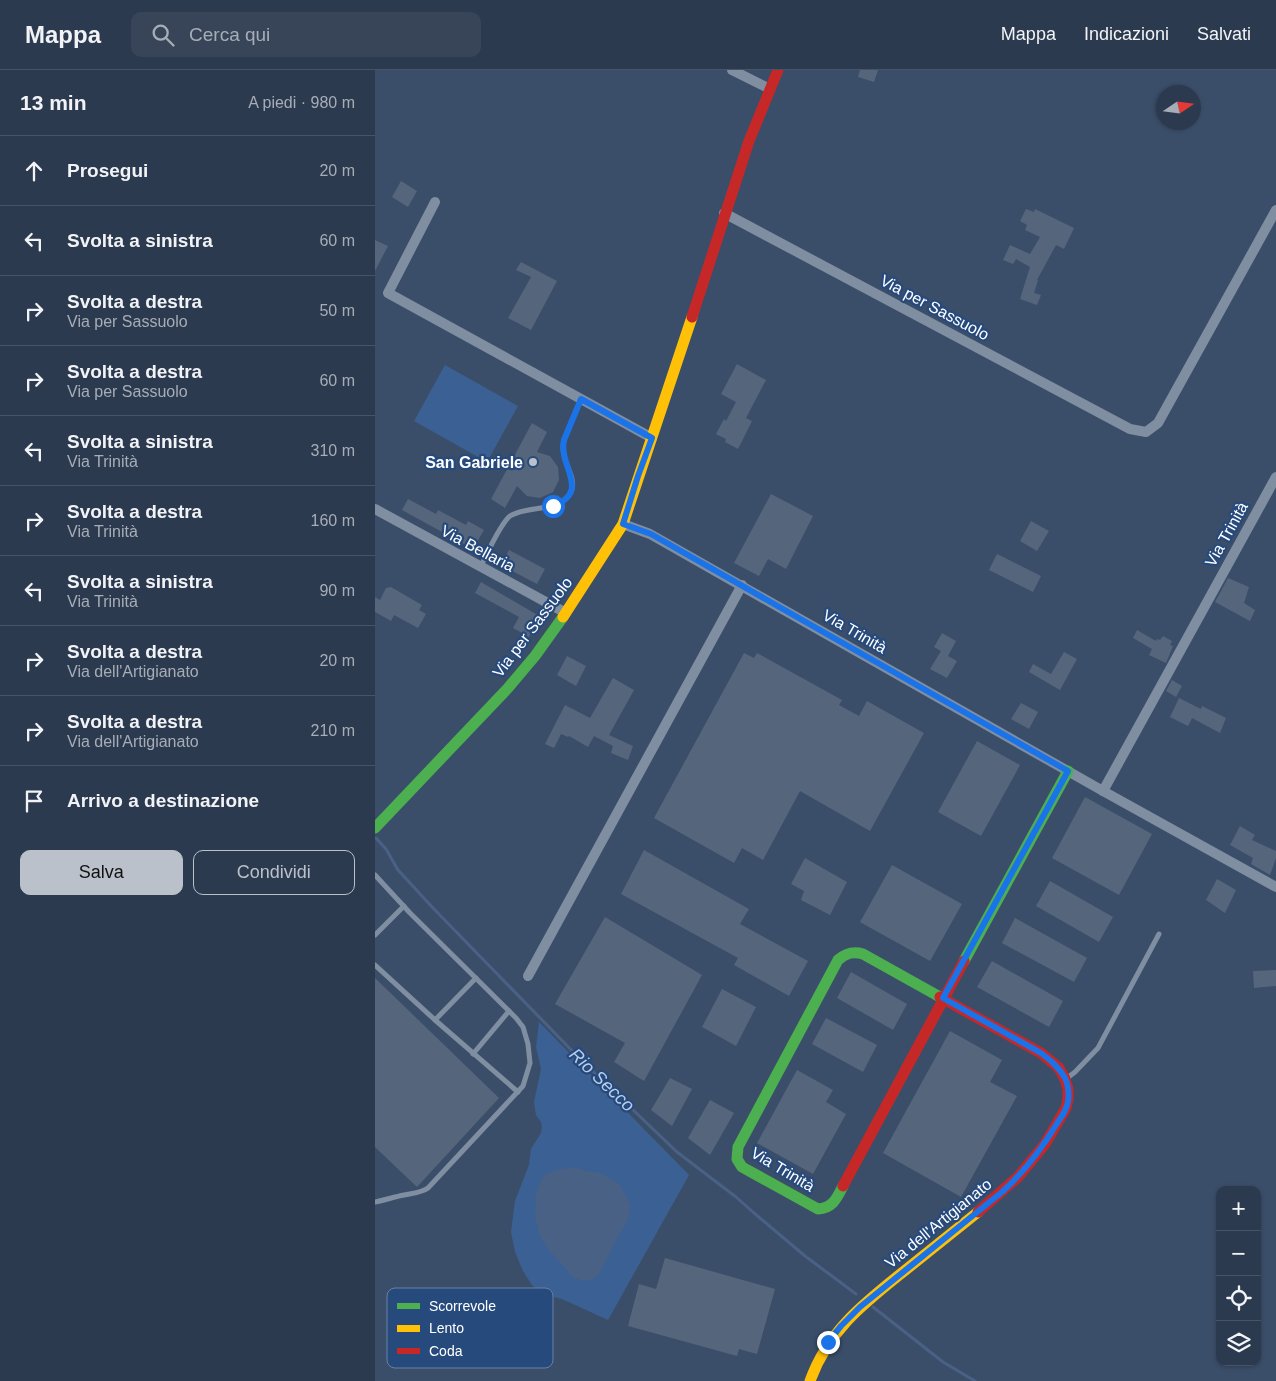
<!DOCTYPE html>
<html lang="it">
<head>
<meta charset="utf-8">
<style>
	:root { --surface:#2c3a4f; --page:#384559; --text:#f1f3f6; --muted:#a6adb7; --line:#485466; --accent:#bac1ca }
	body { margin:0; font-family:Helvetica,sans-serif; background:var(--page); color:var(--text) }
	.controls { position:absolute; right:15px; bottom:15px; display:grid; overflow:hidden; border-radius:10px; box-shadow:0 1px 4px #0004 }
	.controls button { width:45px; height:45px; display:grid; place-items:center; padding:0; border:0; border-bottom:1px solid var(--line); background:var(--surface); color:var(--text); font:25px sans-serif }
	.compass { position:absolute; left:781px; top:15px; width:45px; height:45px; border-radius:50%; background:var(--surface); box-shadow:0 1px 4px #0004; rotate:77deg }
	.stop { position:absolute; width:15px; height:15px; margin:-11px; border:4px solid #1a73e8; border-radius:50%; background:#fff }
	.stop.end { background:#1a73e8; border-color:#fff; box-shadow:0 1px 5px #0008 }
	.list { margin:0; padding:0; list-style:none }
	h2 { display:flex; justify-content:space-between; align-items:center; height:65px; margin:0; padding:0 20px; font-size:21px }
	h2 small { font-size:16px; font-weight:400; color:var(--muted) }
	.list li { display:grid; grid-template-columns:32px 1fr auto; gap:15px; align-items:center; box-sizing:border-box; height:70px; padding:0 20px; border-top:1px solid var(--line) }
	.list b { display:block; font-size:19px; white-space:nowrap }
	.list p { margin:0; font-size:16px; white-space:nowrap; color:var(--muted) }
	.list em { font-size:16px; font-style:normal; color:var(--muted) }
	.actions { display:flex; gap:10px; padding:15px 20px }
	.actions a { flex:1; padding:11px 0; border:1px solid var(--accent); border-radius:10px; text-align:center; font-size:18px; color:var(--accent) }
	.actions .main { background:var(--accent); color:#111 }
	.icon { flex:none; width:28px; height:28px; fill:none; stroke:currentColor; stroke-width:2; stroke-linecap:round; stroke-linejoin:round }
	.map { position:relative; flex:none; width:901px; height:1311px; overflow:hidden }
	header { display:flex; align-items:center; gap:30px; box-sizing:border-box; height:70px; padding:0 25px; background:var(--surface); border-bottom:1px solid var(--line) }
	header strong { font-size:24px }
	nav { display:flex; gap:28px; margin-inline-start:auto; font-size:18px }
	.search { width:350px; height:45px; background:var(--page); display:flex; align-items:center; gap:12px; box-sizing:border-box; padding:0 18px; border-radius:10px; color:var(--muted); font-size:19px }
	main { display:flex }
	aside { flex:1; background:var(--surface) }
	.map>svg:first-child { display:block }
</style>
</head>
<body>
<header>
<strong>Mappa</strong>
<div class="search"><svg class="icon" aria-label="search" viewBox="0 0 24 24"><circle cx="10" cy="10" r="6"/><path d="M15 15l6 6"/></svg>Cerca qui</div>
<nav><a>Mappa</a><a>Indicazioni</a><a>Salvati</a></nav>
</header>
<main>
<aside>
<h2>13 min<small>A piedi · 980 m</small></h2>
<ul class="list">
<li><svg class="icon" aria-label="ahead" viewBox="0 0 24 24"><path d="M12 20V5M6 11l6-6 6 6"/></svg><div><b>Prosegui</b></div><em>20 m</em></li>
<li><svg class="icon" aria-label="left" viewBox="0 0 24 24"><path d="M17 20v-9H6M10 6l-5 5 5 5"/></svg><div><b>Svolta a sinistra</b></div><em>60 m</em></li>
<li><svg class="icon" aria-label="right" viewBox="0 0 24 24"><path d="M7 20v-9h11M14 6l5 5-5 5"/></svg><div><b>Svolta a destra</b><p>Via per Sassuolo</p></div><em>50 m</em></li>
<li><svg class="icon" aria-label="right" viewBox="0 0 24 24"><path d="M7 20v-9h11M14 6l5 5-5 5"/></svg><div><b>Svolta a destra</b><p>Via per Sassuolo</p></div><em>60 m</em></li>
<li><svg class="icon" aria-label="left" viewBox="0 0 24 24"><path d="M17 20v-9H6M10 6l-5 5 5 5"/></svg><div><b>Svolta a sinistra</b><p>Via Trinità</p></div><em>310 m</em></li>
<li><svg class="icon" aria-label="right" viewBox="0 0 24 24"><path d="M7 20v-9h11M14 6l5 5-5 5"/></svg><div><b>Svolta a destra</b><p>Via Trinità</p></div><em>160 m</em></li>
<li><svg class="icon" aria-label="left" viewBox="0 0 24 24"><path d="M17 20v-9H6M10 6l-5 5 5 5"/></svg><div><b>Svolta a sinistra</b><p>Via Trinità</p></div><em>90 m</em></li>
<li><svg class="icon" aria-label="right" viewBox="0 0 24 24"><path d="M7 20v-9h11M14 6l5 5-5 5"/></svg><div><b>Svolta a destra</b><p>Via dell'Artigianato</p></div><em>20 m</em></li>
<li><svg class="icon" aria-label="right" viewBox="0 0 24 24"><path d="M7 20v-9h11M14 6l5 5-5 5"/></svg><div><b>Svolta a destra</b><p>Via dell'Artigianato</p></div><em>210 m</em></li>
<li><svg class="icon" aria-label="arrive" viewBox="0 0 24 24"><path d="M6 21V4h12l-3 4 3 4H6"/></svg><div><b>Arrivo a destinazione</b></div></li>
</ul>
<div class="actions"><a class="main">Salva</a><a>Condividi</a></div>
</aside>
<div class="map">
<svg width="901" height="1311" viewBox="0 0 901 1311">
	<rect width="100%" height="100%" fill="#3b4e69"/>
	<g fill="#3b6093">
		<polygon points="70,295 143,336 112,392 39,351"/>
		<polygon points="164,952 314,1105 233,1250 187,1229 168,1224 157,1215 148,1201 140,1182 136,1162 140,1131 154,1095 156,1079 166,1063 167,1057 166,1052 161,1045 159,1032 166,999 161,977"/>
	</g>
	<polygon fill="#496185" points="198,1097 211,1101 226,1103 244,1114 256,1135 252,1152 243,1167 223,1206 214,1211 205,1210 196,1206 187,1194 172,1178 164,1163 160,1146 161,1125 166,1110 171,1104 183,1100"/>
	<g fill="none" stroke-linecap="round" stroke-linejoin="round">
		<g stroke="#496185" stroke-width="3">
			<polyline points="1,768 11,779 23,800 58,838 207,991 302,1082 361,1127 379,1143 430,1186 481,1224"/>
			<polyline points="498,1237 568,1292 600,1311"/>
		</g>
	</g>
	<g fill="#55657b">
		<polygon points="485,0 503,0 499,12 483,7"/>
		<polygon points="26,111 42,121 33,137 17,127"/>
		<polygon points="651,139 659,142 660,139 699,158 689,179 681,175 662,210 663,210 659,223 666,225 662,235 645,229 655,197 641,189 638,194 628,190 635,175 655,184 665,167 650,160 652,155 645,151"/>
		<polygon points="0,170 13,176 0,201"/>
		<polygon points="146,192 182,211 156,260 133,248 156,207 141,200"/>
		<polygon points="362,294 391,310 371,348 377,351 363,379 350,372 351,369 341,364 349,349 351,351 361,332 346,324"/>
		<polygon points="157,353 172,362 162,382 175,386 183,397 184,410 178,422 165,428 152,426 142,416 130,438 116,429"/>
		<polygon points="396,424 438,446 411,499 393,489 384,506 359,493"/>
		<polygon points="33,429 61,444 63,440 91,455 93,451 109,460 98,479 27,440"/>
		<polygon points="656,451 674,461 662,481 645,471"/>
		<polygon points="134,480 170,499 162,514 126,495"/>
		<polygon points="622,484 666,506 658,522 614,500"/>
		<polygon points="853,508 874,517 869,533 880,540 875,551 840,532"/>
		<polygon points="106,512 166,547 154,567 138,558 144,547 100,523"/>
		<polygon points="16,517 47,535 44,540 51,544 43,558 19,545 16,551 0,542 0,527 5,530 11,518"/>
		<polygon points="762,560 781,571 782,569 785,570 788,566 797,571 795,575 798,576 791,593 774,585 777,579 758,568"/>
		<polygon points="567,563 581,571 573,586 582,591 572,608 555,599 566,581 559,577"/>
		<polygon points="689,582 702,589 685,620 654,602 658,594 676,604"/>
		<polygon points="369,583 379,588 382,583 467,630 464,635 484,646 492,631 549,663 495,761 425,721 388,790 367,778 359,793 279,748"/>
		<polygon points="192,586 211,596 201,616 182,605"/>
		<polygon points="238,608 259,620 234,665 258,676 253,690 236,683 238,676 219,666 213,677 194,666 193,667 186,664 179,678 170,674 190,635 215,648"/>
		<polygon points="797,610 807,616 801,627 791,621"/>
		<polygon points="804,628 826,639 827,636 851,648 845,663 817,648 813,656 795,647"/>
		<polygon points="646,633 663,642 654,659 636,649"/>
		<polygon points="602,671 645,695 606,766 563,742"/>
		<polygon points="710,727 777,764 744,825 677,788"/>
		<polygon points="865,756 880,765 877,770 901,781 901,788 895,805 876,794 878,788 855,775"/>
		<polygon points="269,780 374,839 365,854 433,891 414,926 359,895 363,888 246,824"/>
		<polygon points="430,788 472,812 455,845 426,830 429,821 416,814"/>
		<polygon points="517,795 587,834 555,891 485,852"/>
		<polygon points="842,809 861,820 850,843 831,830"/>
		<polygon points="675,811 738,847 724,872 661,836"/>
		<polygon points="230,847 327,905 269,1011 239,992 250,973 180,934"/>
		<polygon points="640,848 712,888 699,912 627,873"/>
		<polygon points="617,891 688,931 674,957 602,917"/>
		<polygon points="901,900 901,916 879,918 878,901"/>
		<polygon points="476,902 532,934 518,960 462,928"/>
		<polygon points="0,908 124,1028 42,1117 0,1077"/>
		<polygon points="347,919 381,937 361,976 327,957"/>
		<polygon points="451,948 502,975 488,1002 437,974"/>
		<polygon points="575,961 627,990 615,1012 642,1026 586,1127 508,1083"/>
		<polygon points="422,1000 458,1020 451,1032 471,1044 438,1104 382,1073"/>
		<polygon points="295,1008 317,1019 297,1056 276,1040"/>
		<polygon points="335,1030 359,1043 335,1085 313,1068"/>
		<polygon points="290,1188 400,1219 382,1284 364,1279 362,1286 253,1256 264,1214 281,1219"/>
	</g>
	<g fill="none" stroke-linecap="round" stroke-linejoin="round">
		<g stroke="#7f8ea0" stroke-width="5">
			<path d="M 106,496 C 112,484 125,454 135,446 C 153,434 189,444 197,419 C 201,405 184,389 189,370 L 206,329"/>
			<path d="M 0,805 L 35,843 L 141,948 L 148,957 L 153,974 L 155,993 L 148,1016 L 53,1118 C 46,1123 38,1123 29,1125 C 19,1127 10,1130 0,1132"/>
			<polyline points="0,865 29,836"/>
			<polyline points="0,895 60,950 101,908"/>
			<polyline points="60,950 143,1022"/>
			<polyline points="98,984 134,941"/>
			<polyline points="691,1009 700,1002 723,978 784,864"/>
		</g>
		<g stroke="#7f8ea0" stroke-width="10">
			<polyline points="357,0 395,19"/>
			<polyline points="60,132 13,223 277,368"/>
			<polyline points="349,143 755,359 771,362 783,353 901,140"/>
			<polyline points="0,439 191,543"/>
			<polyline points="248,454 275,464 728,721 901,817"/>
			<polyline points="728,721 901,407"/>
			<polyline points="153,906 367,515"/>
		</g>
		<g stroke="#4caf50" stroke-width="11">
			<polyline points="0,758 133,618 160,586 188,547"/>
			<polyline points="589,891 693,701"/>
			<path d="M 468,1116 C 462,1128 458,1138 443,1139 L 367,1097 L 362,1089 L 363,1077 L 463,890 C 471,883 478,881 488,884 L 565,927"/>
		</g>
		<g stroke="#ffc107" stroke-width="11">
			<polyline points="188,547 248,454 317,247"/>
			<path d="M 435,1311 C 453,1261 488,1234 528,1202 C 553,1182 578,1162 603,1142"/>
		</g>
		<g stroke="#c62828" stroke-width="11">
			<polyline points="317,247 374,71 403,0"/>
			<polyline points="565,927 666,983 684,998 690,1009 693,1019 693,1029 691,1038 670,1074 643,1107 603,1142"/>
			<polyline points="468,1116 589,891"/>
		</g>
	</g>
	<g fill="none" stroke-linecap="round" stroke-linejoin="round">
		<path stroke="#1a73e8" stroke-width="6" d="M 178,436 C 217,421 183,397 189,370 L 206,329 L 277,368 L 263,406 L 248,454 L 276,464 L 693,701 L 568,928 L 666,983 C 675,990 684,997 690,1008 C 694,1016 695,1030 691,1038 C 689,1044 684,1050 681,1055 C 666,1080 649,1102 627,1122 L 485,1237 L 466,1256 L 453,1272"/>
	</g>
	<circle fill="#bac1ca" stroke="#274a7d" stroke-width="2" cx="158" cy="392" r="5"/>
	<g text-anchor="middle" stroke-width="4.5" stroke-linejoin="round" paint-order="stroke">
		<g font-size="16" fill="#fff" stroke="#274a7d">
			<text transform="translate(560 237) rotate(28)" y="6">Via per Sassuolo</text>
			<text transform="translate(851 464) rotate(-61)" y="6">Via Trinità</text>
			<text transform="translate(103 478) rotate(28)" y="6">Via Bellaria</text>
			<text transform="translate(157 557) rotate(-53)" y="6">Via per Sassuolo</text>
			<text transform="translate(480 561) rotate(30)" y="6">Via Trinità</text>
			<text transform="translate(408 1099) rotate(31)" y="6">Via Trinità</text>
			<text transform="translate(563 1153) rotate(-39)" y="6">Via dell'Artigianato</text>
		</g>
		<g font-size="16" font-weight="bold" fill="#fff" stroke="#274a7d" text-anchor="end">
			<text x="148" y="398">San Gabriele</text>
		</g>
		<g font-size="18" font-style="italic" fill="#b7ceec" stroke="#274a7d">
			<text transform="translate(227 1010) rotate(44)" y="6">Rio Secco</text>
		</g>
	</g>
	<rect x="12" y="1218" width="166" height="80" rx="8" fill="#274a7d" stroke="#6880a4" stroke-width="1"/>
	<rect x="22" y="1233" width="23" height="6" fill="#4caf50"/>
	<rect x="22" y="1255" width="23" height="7" fill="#ffc107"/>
	<rect x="22" y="1278" width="23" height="6" fill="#c62828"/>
	<g font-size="14" fill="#fff">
		<text x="54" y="1241">Scorrevole</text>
		<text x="54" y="1263">Lento</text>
		<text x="54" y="1286">Coda</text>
	</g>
</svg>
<div class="controls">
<button>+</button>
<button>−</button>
<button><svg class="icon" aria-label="locate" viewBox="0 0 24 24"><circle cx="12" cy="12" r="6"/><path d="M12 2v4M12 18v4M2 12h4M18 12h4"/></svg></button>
<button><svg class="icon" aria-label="layers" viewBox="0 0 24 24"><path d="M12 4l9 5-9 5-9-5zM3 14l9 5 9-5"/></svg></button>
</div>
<svg class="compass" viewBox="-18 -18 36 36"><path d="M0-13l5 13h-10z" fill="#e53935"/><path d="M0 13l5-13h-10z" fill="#a6adb7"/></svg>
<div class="stop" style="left:178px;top:436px"></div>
<div class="stop end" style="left:453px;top:1272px"></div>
</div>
</main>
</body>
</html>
